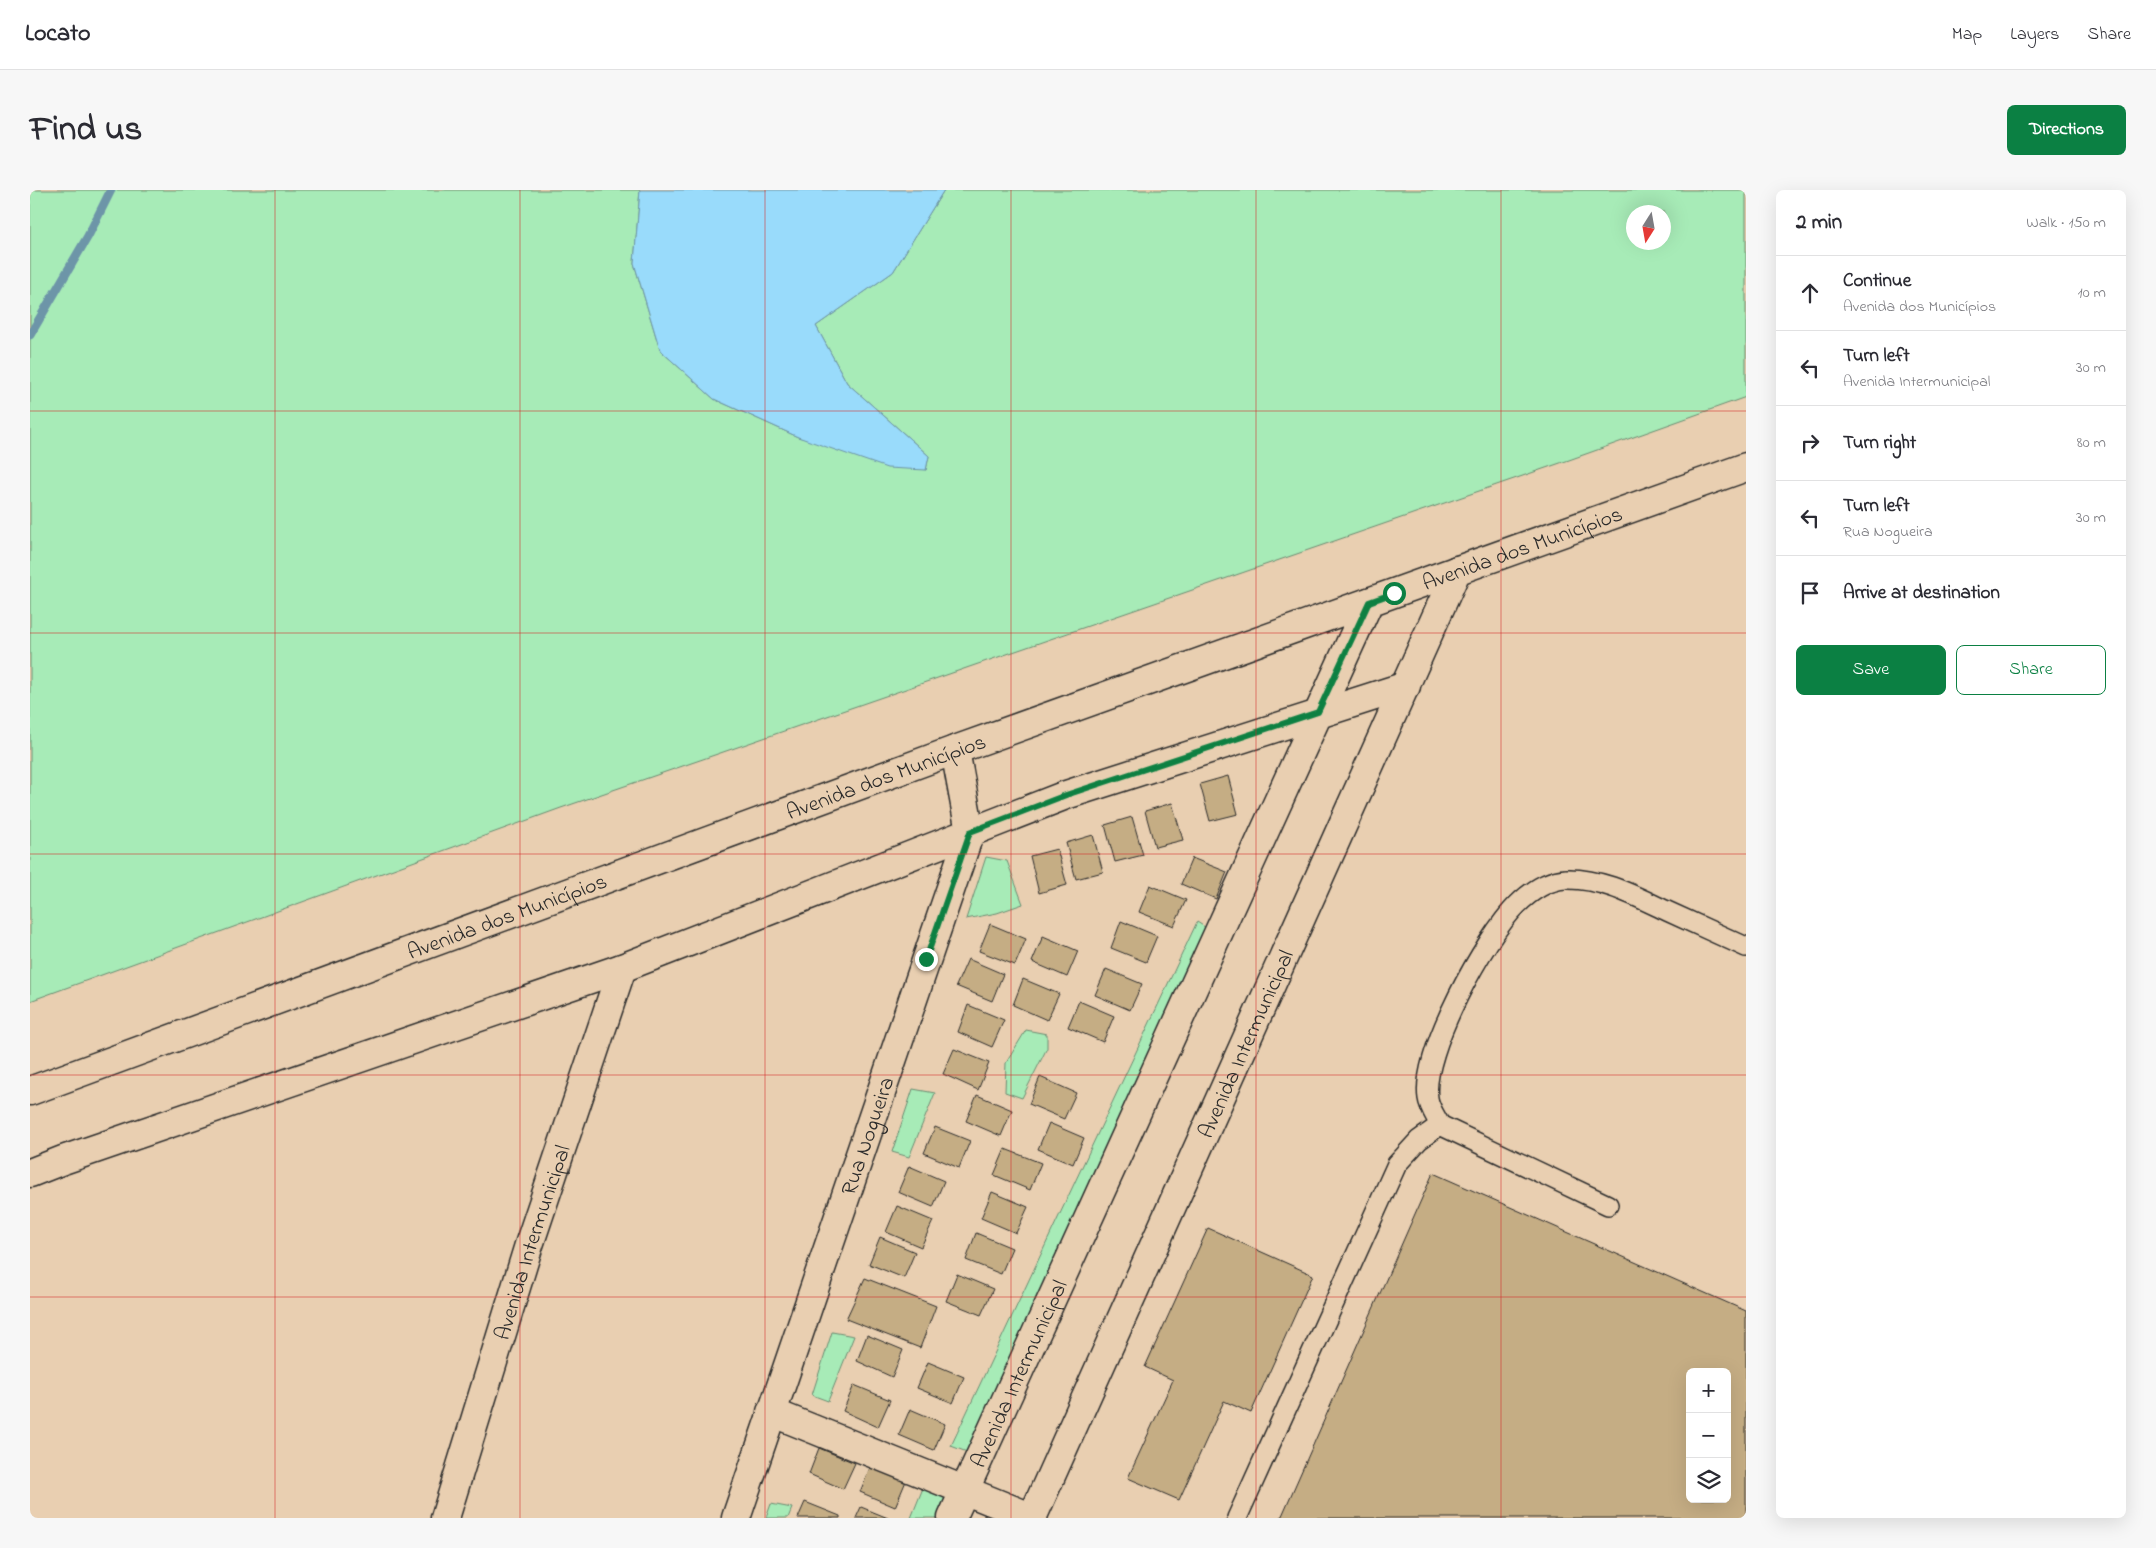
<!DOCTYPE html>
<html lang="en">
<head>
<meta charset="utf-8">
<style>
	:root { --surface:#fff; --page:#f7f7f7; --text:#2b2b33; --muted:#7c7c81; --line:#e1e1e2; --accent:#0b8043 }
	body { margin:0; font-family:"Indie Flower",sans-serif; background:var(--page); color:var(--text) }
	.controls { position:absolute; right:15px; bottom:15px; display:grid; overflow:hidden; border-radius:8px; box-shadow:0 5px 20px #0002 }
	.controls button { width:45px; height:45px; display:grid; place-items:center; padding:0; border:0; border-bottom:1px solid var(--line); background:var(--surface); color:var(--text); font:25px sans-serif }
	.compass { position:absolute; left:1596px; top:15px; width:45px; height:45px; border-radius:50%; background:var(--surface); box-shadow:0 5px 20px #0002; rotate:191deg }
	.stop { position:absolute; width:15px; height:15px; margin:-11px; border:4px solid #0b8043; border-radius:50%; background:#fff }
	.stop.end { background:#0b8043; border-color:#fff; box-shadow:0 1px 5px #0008 }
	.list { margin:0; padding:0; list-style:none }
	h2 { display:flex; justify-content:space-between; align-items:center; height:65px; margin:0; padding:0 20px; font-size:21px }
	h2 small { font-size:16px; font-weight:400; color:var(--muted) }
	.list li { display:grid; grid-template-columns:32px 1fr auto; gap:15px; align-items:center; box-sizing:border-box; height:75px; padding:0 20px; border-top:1px solid var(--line) }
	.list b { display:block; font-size:19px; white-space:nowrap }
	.list p { margin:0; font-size:16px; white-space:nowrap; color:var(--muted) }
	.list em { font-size:16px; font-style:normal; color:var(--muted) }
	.actions { display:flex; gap:10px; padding:15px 20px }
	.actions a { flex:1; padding:11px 0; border:1px solid var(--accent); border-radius:8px; text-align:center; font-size:18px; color:var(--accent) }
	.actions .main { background:var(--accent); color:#fff }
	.icon { flex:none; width:28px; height:28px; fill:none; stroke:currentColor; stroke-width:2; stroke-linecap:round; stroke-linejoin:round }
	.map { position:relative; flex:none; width:1716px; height:1328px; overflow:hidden; border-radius:8px }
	header { display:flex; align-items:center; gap:30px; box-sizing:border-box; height:70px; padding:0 25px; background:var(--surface); border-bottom:1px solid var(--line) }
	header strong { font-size:24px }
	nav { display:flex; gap:28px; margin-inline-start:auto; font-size:18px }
	.intro { display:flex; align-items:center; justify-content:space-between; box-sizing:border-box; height:120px; padding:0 30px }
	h1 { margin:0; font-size:35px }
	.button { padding:12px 22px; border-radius:8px; background:var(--accent); color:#fff; font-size:18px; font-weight:700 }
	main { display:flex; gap:30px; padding:0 30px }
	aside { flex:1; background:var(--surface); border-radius:8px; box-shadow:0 5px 20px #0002 }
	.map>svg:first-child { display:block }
</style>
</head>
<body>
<header>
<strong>Locato</strong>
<nav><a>Map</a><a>Layers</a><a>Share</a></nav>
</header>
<div class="intro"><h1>Find us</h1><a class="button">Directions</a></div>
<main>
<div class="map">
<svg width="1716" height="1328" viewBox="0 0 1716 1328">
	<rect width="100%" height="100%" fill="#e9cfb1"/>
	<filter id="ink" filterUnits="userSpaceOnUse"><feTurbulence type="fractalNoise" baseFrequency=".02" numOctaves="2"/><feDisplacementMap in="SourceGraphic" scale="10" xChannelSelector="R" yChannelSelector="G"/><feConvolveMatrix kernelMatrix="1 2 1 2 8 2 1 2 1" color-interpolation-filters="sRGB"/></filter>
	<g filter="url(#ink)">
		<g fill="#a7ebb7" stroke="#698b71" fill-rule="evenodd">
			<path d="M 0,0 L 610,0 L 604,73 L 630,160 L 684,209 L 768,247 L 896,280 L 899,266 L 817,193 L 786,136 L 863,82 L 914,0 L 1716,0 L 1716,207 L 1539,270 L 531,618 L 0,811 ZM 1604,22 L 1634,22 L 1634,52 L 1604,52 Z"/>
			<polygon points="956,667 977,671 993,714 967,723 936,729"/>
			<polygon points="1167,732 1178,739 937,1262 921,1256"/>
			<polygon points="996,840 1017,844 1017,858 992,908 975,902 976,873"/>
			<polygon points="883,899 905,903 879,967 862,962"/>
			<polygon points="802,1142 824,1146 798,1211 782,1205"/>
			<polygon points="897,1288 925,1301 913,1328 881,1328"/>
			<polygon points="741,1314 762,1318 758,1328 736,1328"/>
		</g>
		<polygon fill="#99dbfb" stroke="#6d95a8" points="610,0 914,0 863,82 786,136 817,193 899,266 896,280 857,278 768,247 684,209 630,160 604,73"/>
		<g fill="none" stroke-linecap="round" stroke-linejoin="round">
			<polyline stroke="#6d95a8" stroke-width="9" points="0,145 58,46 81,0"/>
		</g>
		<g fill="#c5ad84" stroke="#2b2b2b" fill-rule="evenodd">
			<polygon points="1198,586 1208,624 1180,631 1170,594"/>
			<polygon points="1142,613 1153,650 1125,657 1115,621"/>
			<polygon points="1102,627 1113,665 1085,672 1075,635"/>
			<polygon points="1063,645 1073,682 1046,689 1036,653"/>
			<polygon points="1027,659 1037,695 1009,703 1000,666"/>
			<polygon points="1162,668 1197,682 1186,709 1151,694"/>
			<polygon points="1120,695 1156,710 1144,736 1109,722"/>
			<polygon points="1091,731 1127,746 1116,772 1081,758"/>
			<polygon points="960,734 996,749 985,775 949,761"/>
			<polygon points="1013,746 1048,761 1037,787 1002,772"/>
			<polygon points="938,769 973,784 962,811 926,796"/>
			<polygon points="1076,779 1112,794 1100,820 1065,805"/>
			<polygon points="993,789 1029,804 1017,830 983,815"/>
			<polygon points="1049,811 1084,826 1073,852 1038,837"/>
			<polygon points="938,815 974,830 962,857 928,842"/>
			<polygon points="924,859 959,873 948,900 913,884"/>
			<polygon points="1010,887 1046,903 1034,929 999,914"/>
			<polygon points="947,905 982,920 971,946 936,931"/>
			<polygon points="1019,933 1054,948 1043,974 1008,959"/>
			<polygon points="905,937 940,951 929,978 894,963"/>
			<polygon points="975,959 1011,973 1000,1000 964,985"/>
			<polygon points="879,976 914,991 903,1017 868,1002"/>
			<path d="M 1403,983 L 1716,1121 L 1716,1328 L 1251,1328 ZM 1660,1182 L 1697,1182 L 1697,1309 L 1660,1309 Z"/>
			<polygon points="962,1002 998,1017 986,1043 951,1028"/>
			<polygon points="867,1016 903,1031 891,1057 856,1042"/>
			<polygon points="1178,1038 1283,1085 1221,1223 1194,1211 1149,1310 1098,1288 1143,1190 1115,1177"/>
			<polygon points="946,1043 982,1058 971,1084 936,1070"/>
			<polygon points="850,1047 885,1062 874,1088 839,1074"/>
			<polygon points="927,1084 963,1099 951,1125 916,1111"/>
			<polygon points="835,1088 906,1116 890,1158 816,1129"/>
			<polygon points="837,1145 873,1160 862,1187 827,1171"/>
			<polygon points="898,1172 934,1187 923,1213 887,1198"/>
			<polygon points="824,1195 860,1210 848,1237 813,1221"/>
			<polygon points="880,1219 915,1234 904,1260 869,1245"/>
			<polygon points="789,1258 825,1273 813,1299 779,1284"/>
			<polygon points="841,1275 876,1291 865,1317 830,1302"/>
			<polygon points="775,1312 810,1326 810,1328 768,1328"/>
			<polygon points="831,1317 858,1328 826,1328"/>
		</g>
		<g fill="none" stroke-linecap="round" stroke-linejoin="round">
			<defs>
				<g id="service">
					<polyline points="1410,935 1578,1015"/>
					<path d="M 1207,1328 L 1367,974 L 1389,950 L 1410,935 C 1406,927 1399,917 1398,908 C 1391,863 1455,747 1487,715 C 1500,702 1518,690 1536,689 C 1572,688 1605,706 1637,721 C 1663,733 1690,745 1716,757"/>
				</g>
				<g id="minor">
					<polyline points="0,983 33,970 592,778 1036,605 1376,496"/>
					<polyline points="741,1222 1003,1328"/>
					<path id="s1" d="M 415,1328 L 498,1058 L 592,778"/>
					<path id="s2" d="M 706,1328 L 940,642 L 925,560"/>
					<path id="s3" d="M 922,1328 L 1339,412"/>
				</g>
				<g id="tertiary">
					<path id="s4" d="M 1002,1328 L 1427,380"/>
				</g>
				<g id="secondary">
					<path id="s5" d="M 0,901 L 925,560 L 1716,277"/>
				</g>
			</defs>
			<use href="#service" stroke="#2b2b2b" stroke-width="22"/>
			<use href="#minor" stroke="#2b2b2b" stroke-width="31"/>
			<use href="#tertiary" stroke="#2b2b2b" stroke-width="31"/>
			<use href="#secondary" stroke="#2b2b2b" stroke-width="31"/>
			<use href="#service" stroke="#e9cfb1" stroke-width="19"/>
			<use href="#minor" stroke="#e9cfb1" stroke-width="28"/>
			<use href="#tertiary" stroke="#e9cfb1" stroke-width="28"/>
			<use href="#secondary" stroke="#e9cfb1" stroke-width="28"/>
		</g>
	</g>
	<g fill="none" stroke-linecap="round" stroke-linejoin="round" filter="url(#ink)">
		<polyline stroke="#0b8043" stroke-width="6" points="896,769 940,642 1036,605 1288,522 1339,412 1364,403"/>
	</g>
	<path fill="none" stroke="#d62828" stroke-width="1" stroke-opacity="0.55" d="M 245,0 L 245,1328M 490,0 L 490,1328M 735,0 L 735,1328M 981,0 L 981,1328M 1226,0 L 1226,1328M 1471,0 L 1471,1328M 0,221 L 1716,221M 0,443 L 1716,443M 0,664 L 1716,664M 0,885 L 1716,885M 0,1107 L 1716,1107"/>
	<g text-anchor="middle" stroke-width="4" stroke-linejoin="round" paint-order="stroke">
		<g font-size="22" fill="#2b2b2b" stroke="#e9cfb1">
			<text dy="8" stroke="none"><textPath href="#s5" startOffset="1588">Avenida dos Municípios</textPath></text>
			<text dy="8" stroke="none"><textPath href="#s5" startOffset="912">Avenida dos Municípios</textPath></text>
			<text dy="8" stroke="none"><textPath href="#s5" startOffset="508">Avenida dos Municípios</textPath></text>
			<text dy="8" stroke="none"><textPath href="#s4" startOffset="520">Avenida Intermunicipal</textPath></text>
			<text dy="8" stroke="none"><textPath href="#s2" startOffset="404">Rua Nogueira</textPath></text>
			<text dy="8" stroke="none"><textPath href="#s1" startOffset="289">Avenida Intermunicipal</textPath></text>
			<text dy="8" stroke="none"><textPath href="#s3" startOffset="159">Avenida Intermunicipal</textPath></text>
		</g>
	</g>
</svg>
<div class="controls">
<button>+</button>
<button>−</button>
<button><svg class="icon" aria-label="layers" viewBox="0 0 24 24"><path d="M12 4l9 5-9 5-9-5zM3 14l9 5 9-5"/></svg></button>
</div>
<svg class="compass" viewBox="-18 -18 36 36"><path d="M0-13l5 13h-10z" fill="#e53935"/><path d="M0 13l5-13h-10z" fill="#7c7c81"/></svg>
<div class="stop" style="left:1364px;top:403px"></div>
<div class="stop end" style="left:896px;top:769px"></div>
</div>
<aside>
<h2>2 min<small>Walk · 150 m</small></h2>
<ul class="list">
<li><svg class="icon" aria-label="ahead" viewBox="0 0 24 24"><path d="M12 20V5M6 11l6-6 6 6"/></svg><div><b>Continue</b><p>Avenida dos Municípios</p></div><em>10 m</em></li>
<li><svg class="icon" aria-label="left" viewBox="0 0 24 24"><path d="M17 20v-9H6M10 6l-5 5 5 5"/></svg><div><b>Turn left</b><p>Avenida Intermunicipal</p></div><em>30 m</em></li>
<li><svg class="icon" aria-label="right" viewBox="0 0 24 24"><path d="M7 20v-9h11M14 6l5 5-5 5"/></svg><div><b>Turn right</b></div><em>80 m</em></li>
<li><svg class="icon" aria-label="left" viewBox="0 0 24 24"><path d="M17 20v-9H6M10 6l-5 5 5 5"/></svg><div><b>Turn left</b><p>Rua Nogueira</p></div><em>30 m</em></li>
<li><svg class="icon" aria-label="arrive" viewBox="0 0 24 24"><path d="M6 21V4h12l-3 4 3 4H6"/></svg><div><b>Arrive at destination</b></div></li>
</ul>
<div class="actions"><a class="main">Save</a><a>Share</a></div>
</aside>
</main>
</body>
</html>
